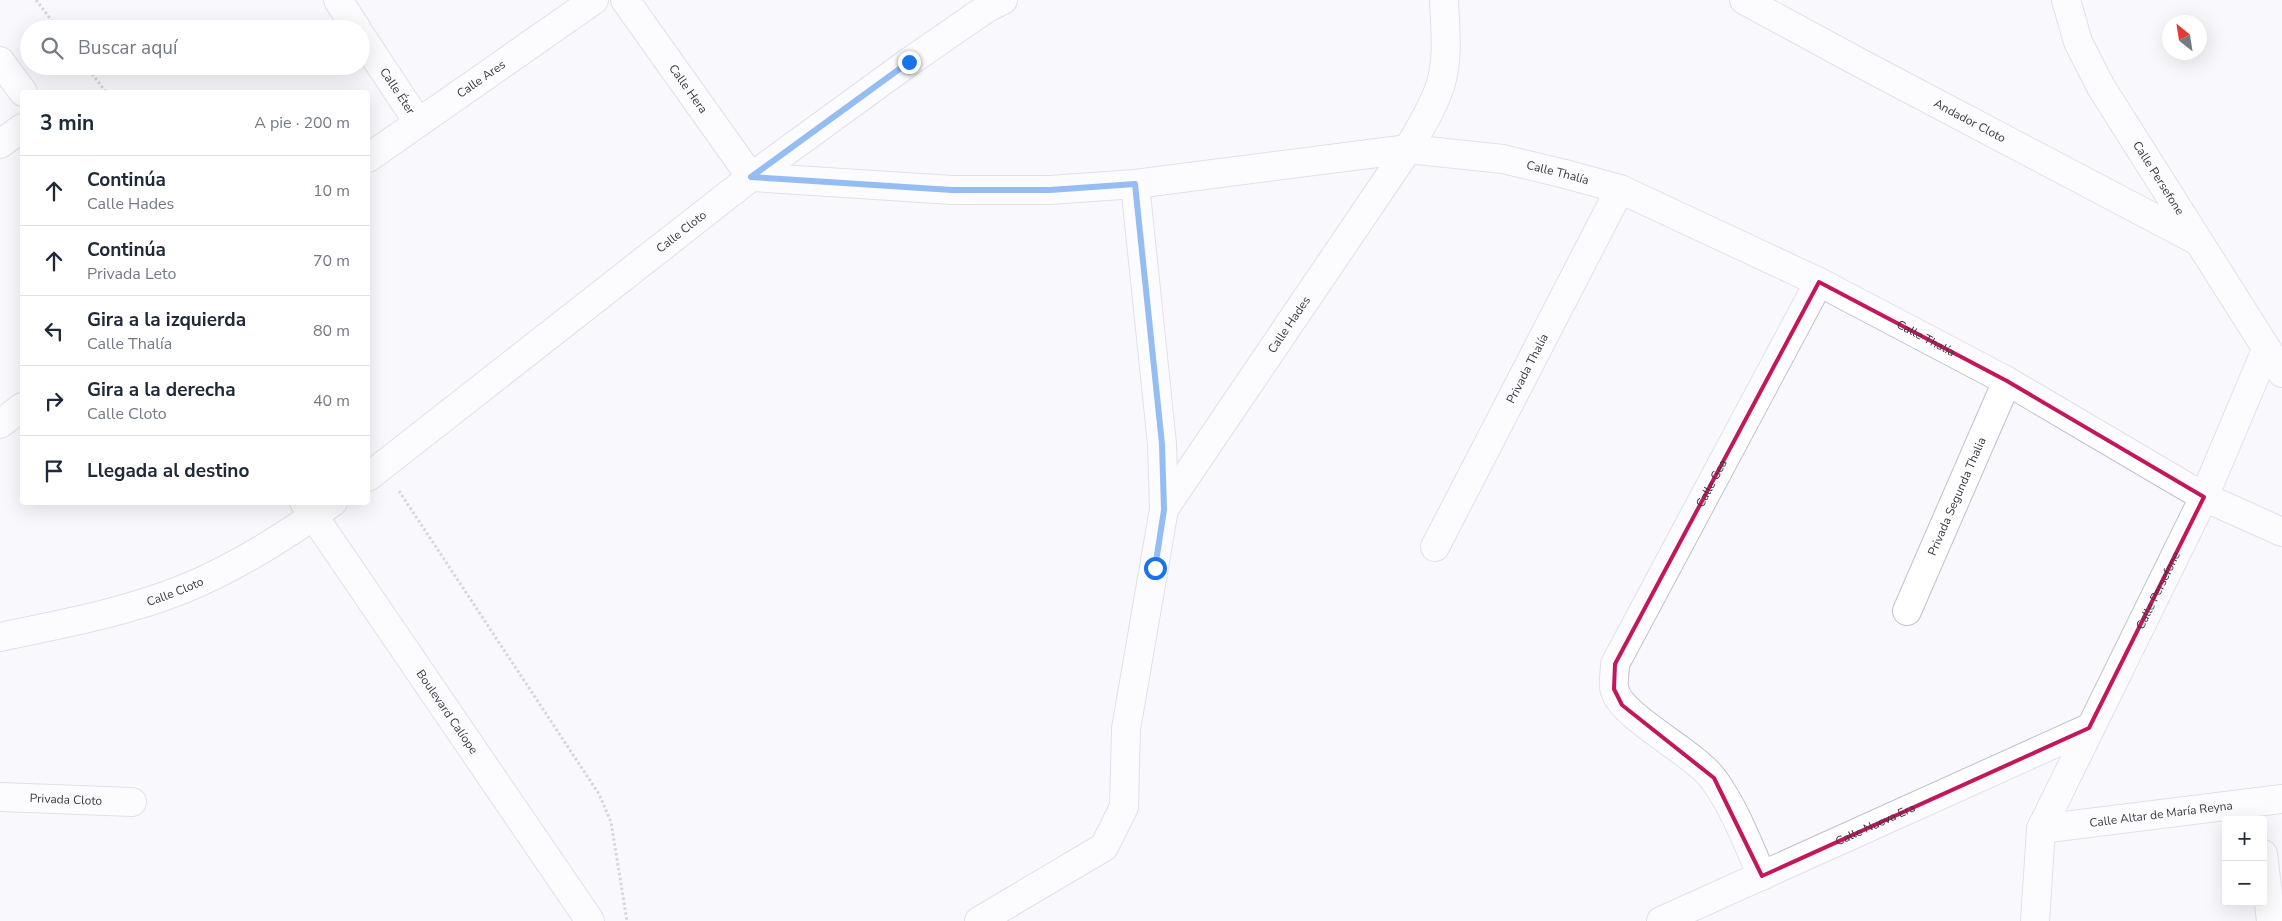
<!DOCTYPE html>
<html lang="es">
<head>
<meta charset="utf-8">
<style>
	:root { --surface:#fff; --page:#f6f6f7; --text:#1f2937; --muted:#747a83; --line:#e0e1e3 }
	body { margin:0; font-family:"Nunito Sans",sans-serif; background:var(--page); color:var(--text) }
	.controls { position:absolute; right:15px; bottom:15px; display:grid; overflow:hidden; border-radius:5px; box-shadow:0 5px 20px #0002 }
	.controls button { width:45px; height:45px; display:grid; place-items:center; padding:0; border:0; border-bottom:1px solid var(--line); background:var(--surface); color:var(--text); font:25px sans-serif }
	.compass { position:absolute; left:2162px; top:15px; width:45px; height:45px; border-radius:50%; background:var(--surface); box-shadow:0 5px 20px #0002; rotate:330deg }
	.stop { position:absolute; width:15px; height:15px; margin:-11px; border:4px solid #1a73e8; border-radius:50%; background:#fff }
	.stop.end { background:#1a73e8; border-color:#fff; box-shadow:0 1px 5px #0008 }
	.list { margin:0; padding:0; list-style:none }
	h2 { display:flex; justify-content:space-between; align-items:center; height:65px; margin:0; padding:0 20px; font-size:21px }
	h2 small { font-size:16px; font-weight:400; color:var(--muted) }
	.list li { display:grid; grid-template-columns:32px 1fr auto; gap:15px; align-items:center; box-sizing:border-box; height:70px; padding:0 20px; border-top:1px solid var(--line) }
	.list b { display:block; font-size:19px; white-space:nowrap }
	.list p { margin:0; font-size:16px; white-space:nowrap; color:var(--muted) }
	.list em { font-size:16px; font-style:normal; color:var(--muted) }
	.icon { flex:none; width:28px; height:28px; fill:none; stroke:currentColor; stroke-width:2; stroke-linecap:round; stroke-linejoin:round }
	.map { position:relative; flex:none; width:2282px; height:921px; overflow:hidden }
	.search { position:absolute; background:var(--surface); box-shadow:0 5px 20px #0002; left:20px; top:20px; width:350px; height:55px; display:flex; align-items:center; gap:12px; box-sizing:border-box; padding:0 18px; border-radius:28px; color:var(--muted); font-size:19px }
	.panel { position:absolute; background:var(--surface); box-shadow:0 5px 20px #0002; left:20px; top:90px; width:350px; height:415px; border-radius:5px }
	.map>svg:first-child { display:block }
</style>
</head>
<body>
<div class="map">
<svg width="2282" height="921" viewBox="0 0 2282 921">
	<rect width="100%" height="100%" fill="#f9f9fd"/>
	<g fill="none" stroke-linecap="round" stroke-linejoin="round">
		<defs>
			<g id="minor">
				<polyline points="338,0 357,29"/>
				<path id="s1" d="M 625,0 L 751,177 L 952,190 L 1050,190 L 1135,184 L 1408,149 L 1503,159 L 1565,174 L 1620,189 L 1819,282 L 2007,381 L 2204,497 L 2282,532"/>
				<path id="s2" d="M 1744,0 L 1862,64 L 2196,240"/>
				<path id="s3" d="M 2066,0 L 2078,42 L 2101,87 L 2282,373"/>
				<path id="s4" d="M 361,36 L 418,122"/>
				<polyline points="0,61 23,92"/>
				<polyline points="0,144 22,128"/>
				<path id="s5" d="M 368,158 L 594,0"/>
				<polyline points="1135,184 1162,444 1164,509"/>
				<polyline points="0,424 22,407"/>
				<path id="s6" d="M 368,477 L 751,177 L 909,62 L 987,8 L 1003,0"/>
				<path id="s7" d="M 304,502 L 590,921"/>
				<path id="s8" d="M 1435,547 L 1620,189"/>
				<path id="s9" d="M 1907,611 L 2007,381"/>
				<path id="s10" d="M 0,637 C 61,624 123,613 181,590 C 234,569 286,536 333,502"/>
				<path id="s11" d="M 0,797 L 132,802"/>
				<path id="s12" d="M 2041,829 L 2282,799"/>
				<polyline points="2263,854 2271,921"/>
				<path id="s13" d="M 1762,876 C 1748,844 1735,809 1714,780 C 1695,752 1617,716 1614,687 C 1613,680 1615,672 1615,664 L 1819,282"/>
				<path id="s14" d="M 979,921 L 1104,847 L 1124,807 L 1126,729 L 1164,509 L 1408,149 C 1420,128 1433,108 1440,86 C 1449,59 1445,28 1444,0"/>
				<path id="s15" d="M 1661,921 L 2089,728"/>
				<path id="s16" d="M 2035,921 L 2041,829 L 2204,497 L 2266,350"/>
			</g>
		</defs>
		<use href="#minor" stroke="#bfc1d4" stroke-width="30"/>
		<g stroke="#ababb1" stroke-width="3" stroke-dasharray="2.5 2.5" stroke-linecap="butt">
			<polyline points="36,0 58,29"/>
			<polyline points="86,66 106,92"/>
			<polyline points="399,491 599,794 611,822 627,921"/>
		</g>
		<use href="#minor" stroke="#fff" stroke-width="28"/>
	</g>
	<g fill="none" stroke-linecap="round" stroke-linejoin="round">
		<polyline stroke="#1a73e8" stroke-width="6" points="909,62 751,177 952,190 1050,190 1135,184 1162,444 1164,510 1155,568"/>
	</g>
	<path d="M0 0H2282V921H0ZM 1819,282 L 2007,381 L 2204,497 L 2089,728 L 1762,876 L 1714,778 L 1622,705 L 1614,689 L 1615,664 Z" fill="#f9f9fd" fill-opacity=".55" fill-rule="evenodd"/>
	<path fill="none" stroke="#c2185b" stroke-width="4" stroke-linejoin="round" d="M 1819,282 L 2007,381 L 2204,497 L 2089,728 L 1762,876 L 1714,778 L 1622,705 L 1614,689 L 1615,664 Z"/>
	<g text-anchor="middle" stroke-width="5" stroke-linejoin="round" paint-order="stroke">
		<g font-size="12" fill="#383941" stroke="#fff">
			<text dy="4" stroke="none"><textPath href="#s5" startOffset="138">Calle Ares</textPath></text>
			<text dy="4" stroke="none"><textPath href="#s1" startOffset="109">Calle Hera</textPath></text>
			<text dy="4" stroke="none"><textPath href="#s4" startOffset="66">Calle Éter</textPath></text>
			<text dy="4" stroke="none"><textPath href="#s2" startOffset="256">Andador Cloto</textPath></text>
			<text dy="4" stroke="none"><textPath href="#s1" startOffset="1029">Calle Thalía</textPath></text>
			<text dy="4" stroke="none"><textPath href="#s3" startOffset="202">Calle Persefone</textPath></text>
			<text dy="4" stroke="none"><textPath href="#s6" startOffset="398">Calle Cloto</textPath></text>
			<text dy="4" stroke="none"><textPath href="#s14" startOffset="714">Calle Hades</textPath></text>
			<text dy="4" stroke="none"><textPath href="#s1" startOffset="1434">Calle Thalía</textPath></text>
			<text dy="4" stroke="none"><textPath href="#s8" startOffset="201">Privada Thalía</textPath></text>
			<text dy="4" stroke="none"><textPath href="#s13" startOffset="474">Calle Gea</textPath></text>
			<text dy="4" stroke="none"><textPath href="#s9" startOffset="125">Privada Segunda Thalia</textPath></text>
			<text dy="4" stroke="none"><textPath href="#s10" startOffset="181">Calle Cloto</textPath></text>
			<text dy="4" stroke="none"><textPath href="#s16" startOffset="358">Calle Persefone</textPath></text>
			<text dy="4" stroke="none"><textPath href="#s7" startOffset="254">Boulevard Calíope</textPath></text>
			<text dy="4" stroke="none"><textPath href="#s11" startOffset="66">Privada Cloto</textPath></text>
			<text dy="4" stroke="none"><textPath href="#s12" startOffset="121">Calle Altar de María Reyna</textPath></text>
			<text dy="4" stroke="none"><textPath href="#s15" startOffset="235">Calle Nueva Era</textPath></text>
		</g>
	</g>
</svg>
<div class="controls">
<button>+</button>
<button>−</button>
</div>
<svg class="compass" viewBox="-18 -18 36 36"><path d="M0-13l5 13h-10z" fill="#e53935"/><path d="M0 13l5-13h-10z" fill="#747a83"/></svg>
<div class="stop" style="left:1155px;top:568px"></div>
<div class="stop end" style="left:909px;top:62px"></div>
<div class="search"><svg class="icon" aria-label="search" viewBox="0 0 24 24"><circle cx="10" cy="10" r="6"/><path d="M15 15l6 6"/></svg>Buscar aquí</div>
<section class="panel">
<h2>3 min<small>A pie · 200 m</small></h2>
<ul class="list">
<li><svg class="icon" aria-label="ahead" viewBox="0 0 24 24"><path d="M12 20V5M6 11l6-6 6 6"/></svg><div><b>Continúa</b><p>Calle Hades</p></div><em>10 m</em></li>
<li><svg class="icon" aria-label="ahead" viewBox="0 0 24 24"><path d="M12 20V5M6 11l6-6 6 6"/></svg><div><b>Continúa</b><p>Privada Leto</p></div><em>70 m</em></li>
<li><svg class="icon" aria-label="left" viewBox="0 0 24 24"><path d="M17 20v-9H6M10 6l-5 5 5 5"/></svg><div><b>Gira a la izquierda</b><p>Calle Thalía</p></div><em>80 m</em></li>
<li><svg class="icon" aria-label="right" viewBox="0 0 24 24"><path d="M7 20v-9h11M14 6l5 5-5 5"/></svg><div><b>Gira a la derecha</b><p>Calle Cloto</p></div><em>40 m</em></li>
<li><svg class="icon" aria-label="arrive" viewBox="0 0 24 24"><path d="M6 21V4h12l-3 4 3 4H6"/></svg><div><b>Llegada al destino</b></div></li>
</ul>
</section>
</div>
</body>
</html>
